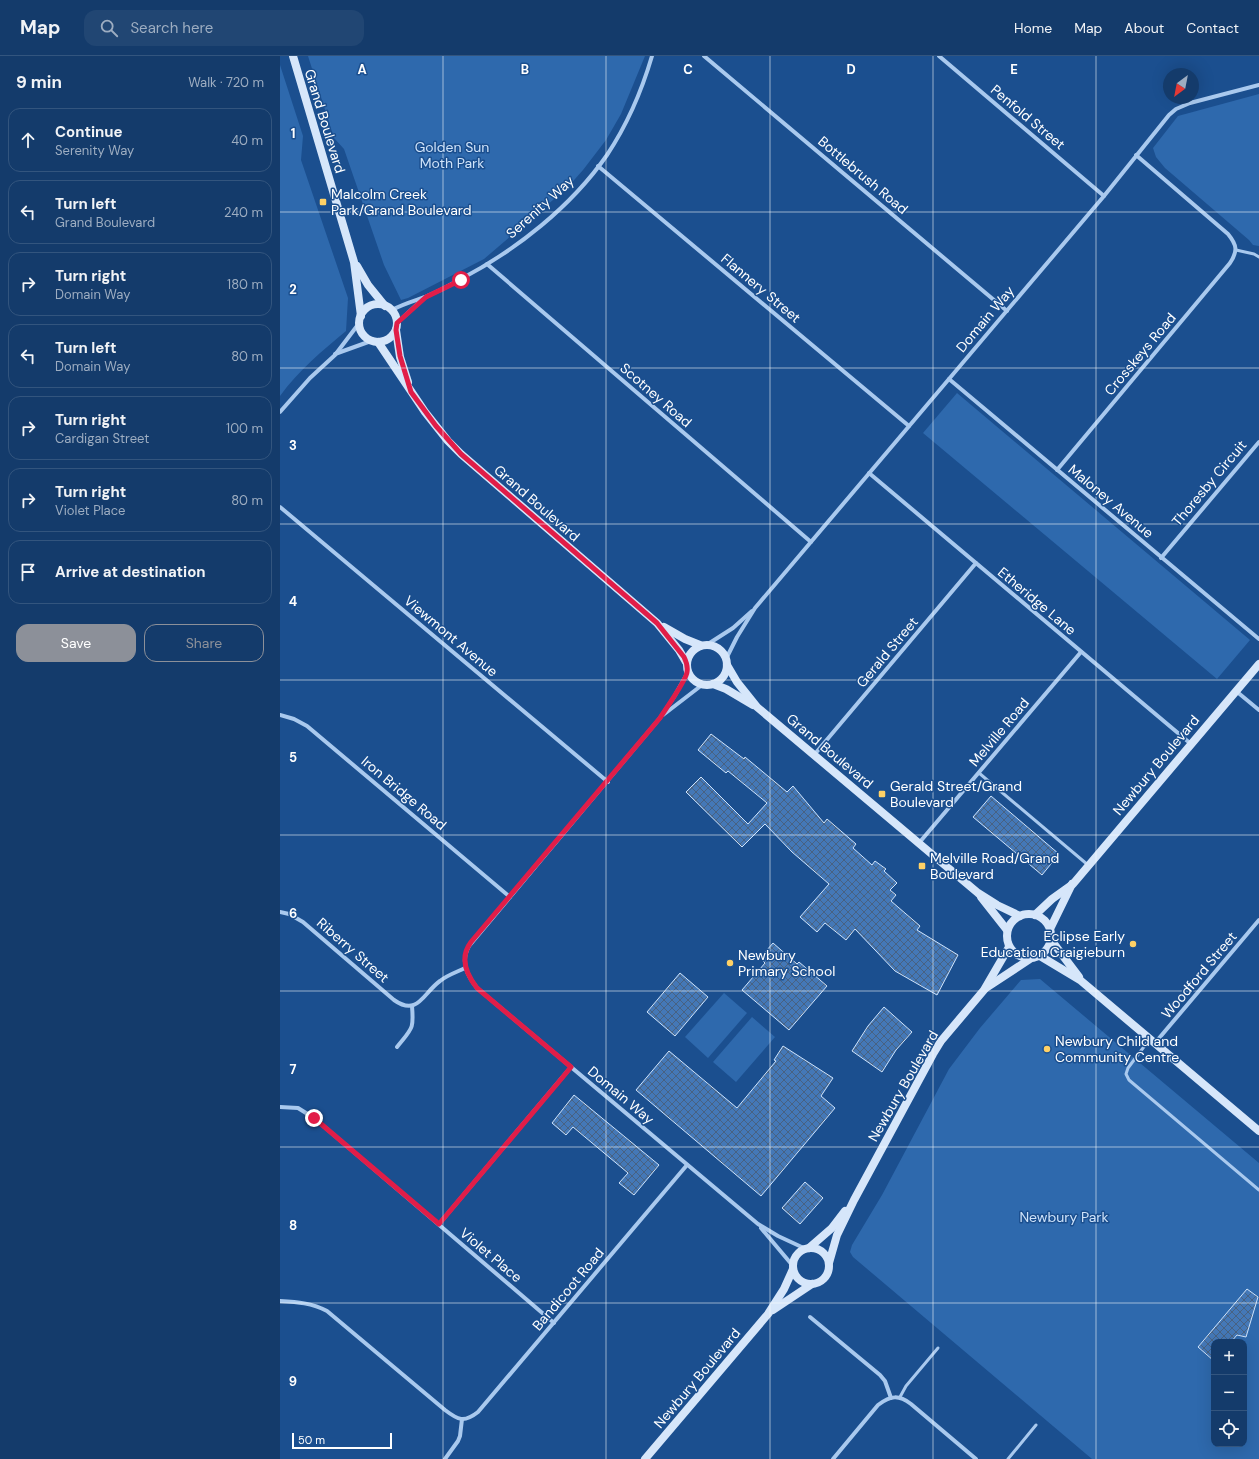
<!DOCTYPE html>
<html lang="en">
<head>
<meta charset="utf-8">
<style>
	:root { --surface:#143b6b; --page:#214673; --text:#f1f3f6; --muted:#9dadc1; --line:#33557e; --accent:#8c9099 }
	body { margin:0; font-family:"DM Sans",sans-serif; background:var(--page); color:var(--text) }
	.controls { position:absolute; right:12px; bottom:12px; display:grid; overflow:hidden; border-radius:8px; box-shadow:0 4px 16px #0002 }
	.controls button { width:36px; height:36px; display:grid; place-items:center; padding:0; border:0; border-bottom:1px solid var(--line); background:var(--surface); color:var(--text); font:20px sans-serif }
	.compass { position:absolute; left:883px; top:12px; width:36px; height:36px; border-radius:50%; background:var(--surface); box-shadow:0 4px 16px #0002; rotate:212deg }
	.scale { position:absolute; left:12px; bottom:10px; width:100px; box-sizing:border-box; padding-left:4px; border:2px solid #fff; border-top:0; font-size:11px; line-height:14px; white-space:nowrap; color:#fff; -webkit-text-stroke:3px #1b4f8f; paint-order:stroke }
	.stop { position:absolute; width:12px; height:12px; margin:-9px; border:3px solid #e11d48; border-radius:50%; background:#fff }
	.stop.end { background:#e11d48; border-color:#fff; box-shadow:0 1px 4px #0008 }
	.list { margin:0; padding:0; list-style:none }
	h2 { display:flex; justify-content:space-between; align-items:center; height:52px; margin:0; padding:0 16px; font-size:17px }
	h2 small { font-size:13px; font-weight:400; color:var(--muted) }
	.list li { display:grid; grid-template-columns:26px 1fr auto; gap:12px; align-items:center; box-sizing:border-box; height:64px; margin:0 8px 8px; padding:0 8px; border:1px solid var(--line); border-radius:12px }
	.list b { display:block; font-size:15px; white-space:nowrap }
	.list p { margin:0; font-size:13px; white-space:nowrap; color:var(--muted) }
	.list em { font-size:13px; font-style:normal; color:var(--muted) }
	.actions { display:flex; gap:8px; padding:12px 16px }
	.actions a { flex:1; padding:9px 0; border:1px solid var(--accent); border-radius:12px; text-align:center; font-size:14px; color:var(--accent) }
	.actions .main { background:var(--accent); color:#fff }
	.icon { flex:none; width:22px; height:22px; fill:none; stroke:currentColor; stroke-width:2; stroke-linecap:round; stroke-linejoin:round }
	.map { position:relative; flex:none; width:979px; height:1403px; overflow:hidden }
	header { display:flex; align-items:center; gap:24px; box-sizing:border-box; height:56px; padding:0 20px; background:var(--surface); border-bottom:1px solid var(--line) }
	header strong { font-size:19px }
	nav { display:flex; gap:22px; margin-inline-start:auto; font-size:14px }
	.search { width:280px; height:36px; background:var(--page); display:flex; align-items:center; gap:10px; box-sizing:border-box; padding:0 14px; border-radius:12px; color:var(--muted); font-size:15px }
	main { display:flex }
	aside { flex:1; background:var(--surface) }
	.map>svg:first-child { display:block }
</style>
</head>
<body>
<header>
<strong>Map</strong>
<div class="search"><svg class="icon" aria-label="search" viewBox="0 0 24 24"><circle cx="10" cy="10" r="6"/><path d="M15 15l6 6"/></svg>Search here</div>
<nav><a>Home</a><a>Map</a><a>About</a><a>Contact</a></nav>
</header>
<main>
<aside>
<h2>9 min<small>Walk · 720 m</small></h2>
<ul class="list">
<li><svg class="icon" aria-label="ahead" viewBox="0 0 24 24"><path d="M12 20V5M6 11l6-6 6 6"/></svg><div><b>Continue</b><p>Serenity Way</p></div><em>40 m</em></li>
<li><svg class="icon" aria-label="left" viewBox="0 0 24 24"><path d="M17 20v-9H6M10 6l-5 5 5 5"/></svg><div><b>Turn left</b><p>Grand Boulevard</p></div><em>240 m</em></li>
<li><svg class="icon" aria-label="right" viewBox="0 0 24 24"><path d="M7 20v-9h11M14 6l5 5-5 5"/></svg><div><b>Turn right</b><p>Domain Way</p></div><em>180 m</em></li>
<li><svg class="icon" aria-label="left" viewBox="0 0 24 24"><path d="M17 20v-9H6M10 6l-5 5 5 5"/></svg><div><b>Turn left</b><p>Domain Way</p></div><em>80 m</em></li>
<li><svg class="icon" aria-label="right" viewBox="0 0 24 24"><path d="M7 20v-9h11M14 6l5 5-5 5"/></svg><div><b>Turn right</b><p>Cardigan Street</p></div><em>100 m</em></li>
<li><svg class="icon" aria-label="right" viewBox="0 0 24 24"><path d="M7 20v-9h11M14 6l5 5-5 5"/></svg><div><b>Turn right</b><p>Violet Place</p></div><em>80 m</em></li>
<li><svg class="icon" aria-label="arrive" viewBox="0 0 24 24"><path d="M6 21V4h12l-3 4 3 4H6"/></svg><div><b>Arrive at destination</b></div></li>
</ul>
<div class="actions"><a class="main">Save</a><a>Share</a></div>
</aside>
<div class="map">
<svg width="979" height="1403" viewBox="0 0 979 1403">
	<defs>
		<pattern id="building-cross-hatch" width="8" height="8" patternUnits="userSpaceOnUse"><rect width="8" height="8" fill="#4478b7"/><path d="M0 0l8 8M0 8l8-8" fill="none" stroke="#486282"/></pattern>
	</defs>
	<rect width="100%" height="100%" fill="#1b4f8f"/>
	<g fill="#2e69ad" fill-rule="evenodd">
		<polygon points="28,0 365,0 341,58 326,84 303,114 287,132 204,203 128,242 121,244 104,209 64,93 54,82"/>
		<path d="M 0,9 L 23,80 L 21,104 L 68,242 L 66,275 C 43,294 18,315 0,340 Z"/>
		<polygon points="979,38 979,190 973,189 969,184 885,112 876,101 873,92 898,60"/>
		<polygon points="677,337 970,584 937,623 643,377"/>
		<path d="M 760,923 L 979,1107 L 979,1403 L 812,1403 L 573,1201 L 570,1196 L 572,1189 L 602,1139 L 669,1013 L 700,972 L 741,924 ZM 934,1286 L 964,1286 L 964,1388 L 934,1388 Z"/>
		<polygon points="444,937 467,957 428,1002 405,981"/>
		<polygon points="472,961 495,981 456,1026 433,1006"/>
	</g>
	<g fill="url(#building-cross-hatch)" stroke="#cfe3fa">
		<polygon points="431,678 464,703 465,701 507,736 513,730 544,767 547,763 576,788 573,792 592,809 595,805 606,813 604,815 617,827 610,834 616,839 611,845 640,870 637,874 678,899 657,939 615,915 575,873 566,884 545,867 537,876 520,861 549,828 512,796 485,768 462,791 406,736 421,721 468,768 487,747 448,715 446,717 418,694"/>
		<polygon points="711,740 779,798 762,819 693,761"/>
		<polygon points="493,887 517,908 519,906 547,930 509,974 462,934 485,907 480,902"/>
		<polygon points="400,917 428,941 395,980 367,956"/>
		<polygon points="604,951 632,976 616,994 602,1016 572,995 588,970"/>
		<polygon points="503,990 553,1022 541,1040 555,1052 481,1140 356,1034 389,995 457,1052 496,1005 494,1004"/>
		<polygon points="294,1039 379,1109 354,1139 339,1127 348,1117 293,1071 286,1079 272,1067"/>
		<polygon points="525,1126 543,1142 520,1168 502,1152"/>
		<polygon points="967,1233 978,1241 966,1281 957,1279 951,1286 934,1286 934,1305 918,1291"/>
	</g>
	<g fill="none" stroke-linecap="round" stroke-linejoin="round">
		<g stroke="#a9c9ee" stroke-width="3">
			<polyline points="956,194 974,198 979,201"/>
			<polyline points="699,717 808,809"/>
			<polyline points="869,984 848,1012 846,1018 849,1024 979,1134"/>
			<polyline points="620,1341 626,1330 658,1292"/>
			<polyline points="728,1403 756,1369"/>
		</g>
		<g stroke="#a9c9ee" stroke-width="4">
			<polyline points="424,0 727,255"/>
			<polyline points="659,0 824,140"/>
			<polyline points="318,110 629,370"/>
			<polyline points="207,208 531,486"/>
			<path d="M 112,254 C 123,248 134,245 145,241 C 157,236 169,230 181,223 C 236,194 291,151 327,99 C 347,69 362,34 372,0"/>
			<polyline points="117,267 144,242"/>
			<polyline points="55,298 91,285"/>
			<polyline points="669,323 979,583"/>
			<polyline points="0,356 30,322 55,299 80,266"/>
			<path d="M 777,414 L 950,207 C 958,195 957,189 948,178 L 856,99"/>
			<polyline points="589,417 911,688"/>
			<polyline points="0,451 328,726"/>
			<polyline points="881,502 979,386"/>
			<polyline points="428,588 453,572 472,555"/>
			<polyline points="446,603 457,581 475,552 824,140 889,59 896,53 910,47 979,29"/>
			<path d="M 408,616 L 394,641 L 380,662 L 189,890 C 180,906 187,919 197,932 L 478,1168 L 498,1180 L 526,1193"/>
			<polyline points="956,635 979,654"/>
			<polyline points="0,659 14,663 27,670 230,841"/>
			<polyline points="383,659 422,629"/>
			<polyline points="534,699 696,507"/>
			<polyline points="639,787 801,596"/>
			<path d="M 0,856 L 9,858 L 23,866 L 114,944 C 138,961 143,937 160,925 C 167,919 177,916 185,912"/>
			<polyline points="875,987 979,864"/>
			<path d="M 117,991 C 132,972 134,974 132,950"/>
			<polyline points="0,1051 18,1052 34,1062 274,1267"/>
			<polyline points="159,1168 291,1011"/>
			<polyline points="481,1172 513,1210"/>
			<path d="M 0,1245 C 17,1246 32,1247 47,1255 L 165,1354 C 178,1364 184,1367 198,1356 L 407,1109"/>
			<polyline points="530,1261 600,1319 605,1325 611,1342"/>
			<polyline points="165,1403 178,1385 180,1380 182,1363"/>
			<path d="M 553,1403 L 598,1349 C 611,1339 619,1339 631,1348 L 696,1403"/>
		</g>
		<g stroke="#d6e6fa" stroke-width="8">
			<polyline points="13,0 74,206 81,260"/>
			<polyline points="77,210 88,229 105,250"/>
			<circle cx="98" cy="267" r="19"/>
			<polyline points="116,274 120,301 128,326"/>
			<polyline points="98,286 145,356 168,385 181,398 377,567 399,594 406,606"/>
			<polyline points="384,571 405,583 420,589"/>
			<circle cx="427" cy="609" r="20"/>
			<polyline points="447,609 457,626 477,651 698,837 717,849 740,860"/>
			<polyline points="433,628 446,633 473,649"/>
			<polyline points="701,841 727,874"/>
			<circle cx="749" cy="880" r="22"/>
			<polyline points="755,859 772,843 793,828 979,608"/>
			<polyline points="770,873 792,828"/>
			<polyline points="771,884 799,921"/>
			<polyline points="760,900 800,924 979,1075"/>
			<polyline points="706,932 750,903"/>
			<circle cx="531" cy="1210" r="18"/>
			<polyline points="529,1192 552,1172 565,1155"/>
			<polyline points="549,1207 557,1179 574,1144 653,998 661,985 704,934 729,891"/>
			<polyline points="493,1254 532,1228"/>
			<polyline points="365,1403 488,1258 504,1233 513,1213"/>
		</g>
	</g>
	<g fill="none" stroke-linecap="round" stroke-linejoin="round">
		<path stroke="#e11d48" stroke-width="5" d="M 34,1062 L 159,1168 L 282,1022 L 291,1011 L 197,932 C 186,918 179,902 191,886 L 380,662 C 385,654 407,623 407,616 C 408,610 406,605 404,601 L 377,567 L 181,398 L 156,370 L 131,336 L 120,300 L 116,274 L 117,267 L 146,241 L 181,224"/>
	</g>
	<path fill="none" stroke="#fff" stroke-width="1" stroke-opacity="0.55" d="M 163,0 L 163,1403M 326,0 L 326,1403M 490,0 L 490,1403M 653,0 L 653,1403M 816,0 L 816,1403M 0,156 L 979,156M 0,312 L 979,312M 0,468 L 979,468M 0,624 L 979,624M 0,779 L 979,779M 0,935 L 979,935M 0,1091 L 979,1091M 0,1247 L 979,1247"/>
	<g fill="#ffd166" stroke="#1b4f8f" stroke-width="1.5">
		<rect x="39" y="142" width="8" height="8" rx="2"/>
		<rect x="598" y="734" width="8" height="8" rx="2"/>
		<rect x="638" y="806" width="8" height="8" rx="2"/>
		<circle cx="853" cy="888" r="4"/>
		<circle cx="450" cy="907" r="4"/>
		<circle cx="767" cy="993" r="4"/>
	</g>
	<g text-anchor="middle" stroke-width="3" stroke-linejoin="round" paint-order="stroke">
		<g font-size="14" fill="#fff" stroke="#1b4f8f">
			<text transform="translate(748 61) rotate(40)" y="5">Penfold Street</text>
			<text transform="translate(45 65) rotate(73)" y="5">Grand Boulevard</text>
			<text transform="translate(583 119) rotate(40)" y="5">Bottlebrush Road</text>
			<text transform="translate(260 151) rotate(-42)" y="5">Serenity Way</text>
			<text transform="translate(481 232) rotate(40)" y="5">Flannery Street</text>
			<text transform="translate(705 263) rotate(-50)" y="5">Domain Way</text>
			<text transform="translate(860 298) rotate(-50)" y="5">Crosskeys Road</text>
			<text transform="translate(376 339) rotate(41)" y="5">Scotney Road</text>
			<text transform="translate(929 427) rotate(-50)" y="5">Thoresby Circuit</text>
			<text transform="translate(831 445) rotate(40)" y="5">Maloney Avenue</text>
			<text transform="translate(257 447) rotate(41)" y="5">Grand Boulevard</text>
			<text transform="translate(757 545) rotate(40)" y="5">Etheridge Lane</text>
			<text transform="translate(171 580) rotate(40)" y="5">Viewmont Avenue</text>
			<text transform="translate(607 596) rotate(-50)" y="5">Gerald Street</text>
			<text transform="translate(719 676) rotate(-50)" y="5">Melville Road</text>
			<text transform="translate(550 695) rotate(40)" y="5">Grand Boulevard</text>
			<text transform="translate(876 709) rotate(-50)" y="5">Newbury Boulevard</text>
			<text transform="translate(124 737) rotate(40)" y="5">Iron Bridge Road</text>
			<text transform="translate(73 894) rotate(41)" y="5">Riberry Street</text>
			<text transform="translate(919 919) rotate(-50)" y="5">Woodford Street</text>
			<text transform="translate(623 1030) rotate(-60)" y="5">Newbury Boulevard</text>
			<text transform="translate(341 1039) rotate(40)" y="5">Domain Way</text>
			<text transform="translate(211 1199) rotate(40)" y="5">Violet Place</text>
			<text transform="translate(288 1233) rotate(-50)" y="5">Bandicoot Road</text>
			<text transform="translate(417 1322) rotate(-50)" y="5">Newbury Boulevard</text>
		</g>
		<g font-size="14" fill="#cfe3fa" stroke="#1b4f8f">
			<text x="172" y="96">Golden Sun<tspan x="172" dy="16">Moth Park</tspan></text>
			<text x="784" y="1166">Newbury Park</text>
		</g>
		<g font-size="14" fill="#fff" stroke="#1b4f8f" text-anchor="start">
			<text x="51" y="143">Malcolm Creek<tspan x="51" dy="16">Park/Grand Boulevard</tspan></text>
			<text x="610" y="735">Gerald Street/Grand<tspan x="610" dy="16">Boulevard</tspan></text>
			<text x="650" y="807">Melville Road/Grand<tspan x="650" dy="16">Boulevard</tspan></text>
			<text x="845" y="885" text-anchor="end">Eclipse Early<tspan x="845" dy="16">Education Craigieburn</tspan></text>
			<text x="458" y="904">Newbury<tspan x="458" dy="16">Primary School</tspan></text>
			<text x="775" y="990">Newbury Child and<tspan x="775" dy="16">Community Centre</tspan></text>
		</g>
	</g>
	<g font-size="13" text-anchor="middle" font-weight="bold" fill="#fff" stroke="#1b4f8f" stroke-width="3" stroke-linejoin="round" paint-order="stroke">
		<text x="82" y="18">A</text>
		<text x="245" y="18">B</text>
		<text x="408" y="18">C</text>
		<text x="571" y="18">D</text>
		<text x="734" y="18">E</text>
		<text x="13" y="82">1</text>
		<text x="13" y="238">2</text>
		<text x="13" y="394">3</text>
		<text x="13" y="550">4</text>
		<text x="13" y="706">5</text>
		<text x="13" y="862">6</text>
		<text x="13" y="1018">7</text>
		<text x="13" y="1174">8</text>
		<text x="13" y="1330">9</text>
	</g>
</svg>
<div class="controls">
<button>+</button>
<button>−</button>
<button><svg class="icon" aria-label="locate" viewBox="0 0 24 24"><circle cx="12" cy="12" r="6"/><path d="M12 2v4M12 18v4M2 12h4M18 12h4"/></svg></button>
</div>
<svg class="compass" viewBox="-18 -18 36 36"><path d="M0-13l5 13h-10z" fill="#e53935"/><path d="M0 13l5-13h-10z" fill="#9dadc1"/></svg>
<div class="scale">50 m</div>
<div class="stop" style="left:181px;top:224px"></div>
<div class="stop end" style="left:34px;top:1062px"></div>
</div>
</main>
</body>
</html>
